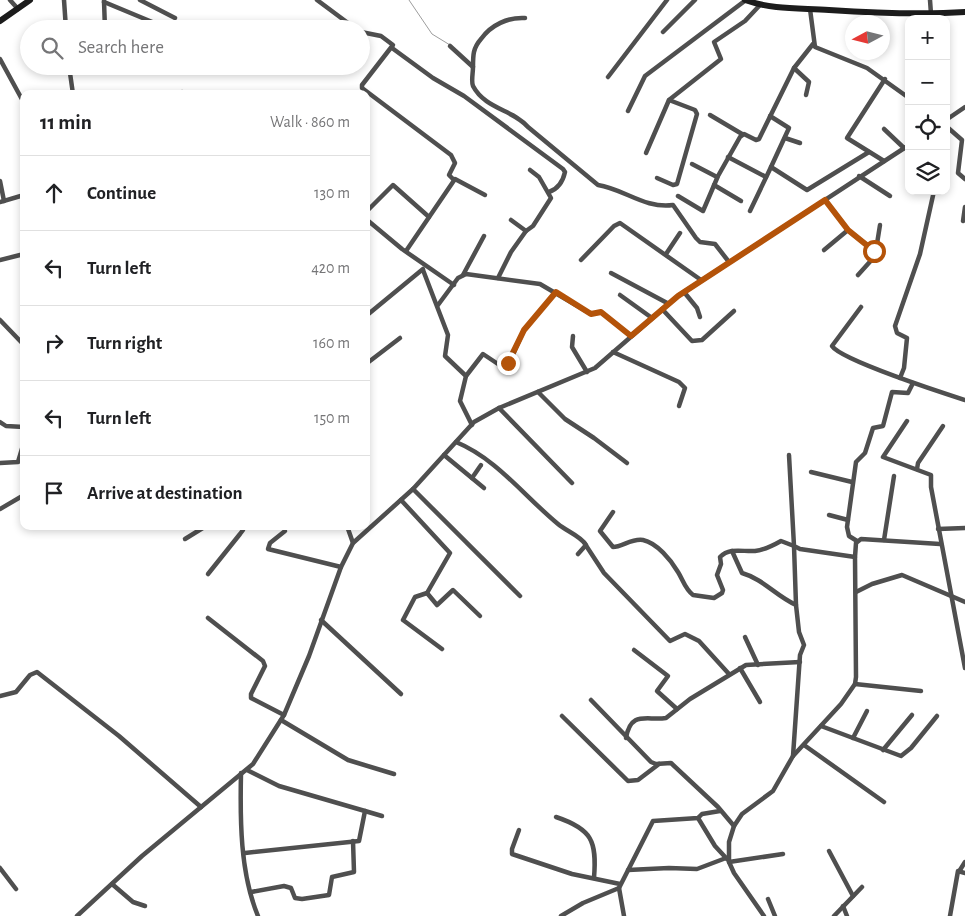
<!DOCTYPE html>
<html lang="en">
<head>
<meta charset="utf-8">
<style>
	:root { --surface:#fff; --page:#f2f2f2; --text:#202124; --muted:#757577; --line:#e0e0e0 }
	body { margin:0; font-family:"Alegreya Sans",sans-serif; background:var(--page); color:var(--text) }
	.controls { position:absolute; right:15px; top:15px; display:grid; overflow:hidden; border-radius:10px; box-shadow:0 2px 8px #0003 }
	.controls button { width:45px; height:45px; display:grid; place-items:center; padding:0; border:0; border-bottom:1px solid var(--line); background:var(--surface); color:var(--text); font:25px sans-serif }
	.compass { position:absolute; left:845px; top:15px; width:45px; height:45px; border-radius:50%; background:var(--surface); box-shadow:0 2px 8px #0003; rotate:263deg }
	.stop { position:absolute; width:15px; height:15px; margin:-11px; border:4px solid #b45309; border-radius:50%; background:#fff }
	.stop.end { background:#b45309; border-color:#fff; box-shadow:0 1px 5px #0008 }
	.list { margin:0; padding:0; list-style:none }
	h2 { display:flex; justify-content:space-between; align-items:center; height:65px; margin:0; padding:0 20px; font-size:21px }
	h2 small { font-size:16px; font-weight:400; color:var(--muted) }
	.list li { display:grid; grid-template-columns:32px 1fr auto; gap:15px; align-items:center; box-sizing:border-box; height:75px; padding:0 20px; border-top:1px solid var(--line) }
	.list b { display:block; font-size:19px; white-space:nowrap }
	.list em { font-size:16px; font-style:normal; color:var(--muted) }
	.icon { flex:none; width:28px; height:28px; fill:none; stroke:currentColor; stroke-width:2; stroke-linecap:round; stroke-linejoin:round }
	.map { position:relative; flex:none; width:965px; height:916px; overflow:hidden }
	.search { position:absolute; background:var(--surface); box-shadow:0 2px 8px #0003; left:20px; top:20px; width:350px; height:55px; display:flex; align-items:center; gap:12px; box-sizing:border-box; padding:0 18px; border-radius:28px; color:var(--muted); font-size:19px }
	.panel { position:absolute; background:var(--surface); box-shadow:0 2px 8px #0003; left:20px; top:90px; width:350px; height:440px; border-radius:10px }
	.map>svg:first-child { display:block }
</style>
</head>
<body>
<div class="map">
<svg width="965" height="916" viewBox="0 0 965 916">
	<rect width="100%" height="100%" fill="#fff"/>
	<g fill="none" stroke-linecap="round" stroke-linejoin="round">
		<polyline stroke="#9d9d9d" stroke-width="1" points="409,0 432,34 450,45"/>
		<g stroke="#4f4f4f" stroke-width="4.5">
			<polyline points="10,0 18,9"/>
			<polyline points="64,0 66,29"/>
			<polyline points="140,0 175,18"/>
			<polyline points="317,0 356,29"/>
			<polyline points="930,0 931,14"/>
			<polyline points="104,1 105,29"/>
			<polyline points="104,2 157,24 162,29"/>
			<polyline points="810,9 815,47 867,68 909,98"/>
			<path d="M 525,18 C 508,17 491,25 481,39 C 473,48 473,55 473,67 C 473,73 471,82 473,86 C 485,109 514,110 528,127 L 598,185 C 624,189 645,209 673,205 L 696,238 L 700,242 L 715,244 L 729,262"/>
			<polyline points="361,32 381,36 393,45 362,85 362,88 451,155 455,163 449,175 454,180"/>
			<polyline points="663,32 695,0"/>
			<polyline points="450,46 473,67"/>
			<path d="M 392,48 L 433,78 L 464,96 L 563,169 L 565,172 C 563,181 558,189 549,192"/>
			<polyline points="0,59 24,103"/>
			<polyline points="69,66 73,94"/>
			<polyline points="794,68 809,82 806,95"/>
			<polyline points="608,77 667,0"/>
			<polyline points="177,94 182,92 186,94"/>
			<polyline points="628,111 645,76 746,0"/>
			<polyline points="710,115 742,134"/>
			<polyline points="770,116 789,128 771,167 807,190 869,152"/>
			<polyline points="946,120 965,107"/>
			<polyline points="946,126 962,140 958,173 965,179"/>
			<polyline points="884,129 904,148"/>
			<polyline points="785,138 800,143"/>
			<polyline points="646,153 669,100 721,59 714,42 745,21 760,5"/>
			<polyline points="728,157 766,177"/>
			<polyline points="884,161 847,138 885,79"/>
			<polyline points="692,164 717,177"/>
			<polyline points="859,176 890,196"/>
			<polyline points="657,178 673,185 677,184 697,114 695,110 669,100"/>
			<polyline points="0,181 4,201"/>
			<polyline points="714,185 741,201"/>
			<polyline points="678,196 703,211 718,176 740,137 744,134 756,140 759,139 794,68 813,44"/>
			<polyline points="825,200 848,230 874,251 876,250 880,225"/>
			<polyline points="0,202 24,195"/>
			<polyline points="750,211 771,167"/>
			<polyline points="366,212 393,185 429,217"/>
			<polyline points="366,219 402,249 454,285"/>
			<polyline points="963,221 965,207"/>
			<polyline points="526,231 533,226 551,198 539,177 530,170"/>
			<polyline points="824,250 848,230"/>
			<polyline points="406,251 455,179 485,195"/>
			<polyline points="666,254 680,233"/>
			<polyline points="0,260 24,254"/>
			<polyline points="581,260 614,226 620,223 701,280"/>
			<polyline points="423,270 448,335 445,356 466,376 460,401 472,425"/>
			<polyline points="611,273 669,304"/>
			<polyline points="463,275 484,236"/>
			<polyline points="858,275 876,255 875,251"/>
			<polyline points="498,278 511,252 526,231 511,220"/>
			<polyline points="684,292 697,308 700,317"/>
			<polyline points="620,295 652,318"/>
			<polyline points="438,305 458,278 466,274 540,284 591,314 601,312 631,336"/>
			<path d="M 861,307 L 832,346 C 841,360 943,393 965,400"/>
			<polyline points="662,309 692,341 702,340 734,311"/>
			<polyline points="366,316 423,269"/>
			<polyline points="0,320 24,345"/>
			<polyline points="573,336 572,347 587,372"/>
			<polyline points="613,352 679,382 685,388 679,406"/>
			<polyline points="366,364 400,338"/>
			<polyline points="466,376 483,354 501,366 509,363 524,330 556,292"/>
			<polyline points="900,378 904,368 907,338 897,333 895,326 920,254 934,191"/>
			<polyline points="538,392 565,419 594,438 627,463"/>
			<polyline points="499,408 572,483"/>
			<polyline points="907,421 883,457 931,475 931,487 965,668"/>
			<polyline points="0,422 6,426 24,427"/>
			<path d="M 456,442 C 497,459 524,496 558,524 C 566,531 581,536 586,545 L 578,554"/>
			<polyline points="444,455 484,488"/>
			<polyline points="0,463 18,462 24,442"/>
			<polyline points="917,469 918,463 943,426"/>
			<polyline points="811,472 852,482"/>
			<polyline points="472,478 481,465"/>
			<polyline points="413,489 520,596"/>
			<polyline points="401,500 450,553 427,593 415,597 403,620 442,649"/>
			<polyline points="0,509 24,495"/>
			<path d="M 613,512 L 600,531 L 613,547 C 622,547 632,538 643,540 C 657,543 671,560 678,572 C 683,580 685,589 693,595 L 714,598 L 722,593 L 723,590 L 717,575 L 721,564 L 720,557 C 730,547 743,552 755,551 C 763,550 774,545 781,541 L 794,546 L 796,605"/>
			<polyline points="829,515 848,520"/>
			<polyline points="347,526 353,543"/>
			<polyline points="938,529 965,528"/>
			<polyline points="285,531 270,543 268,549 341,567"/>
			<polyline points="185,539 206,526"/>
			<polyline points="884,540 894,476"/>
			<polyline points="857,541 849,536 847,527 856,462 865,453 873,428 883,426 892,392 908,393 913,383"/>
			<polyline points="585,544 604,573 670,641 685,634 699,641 729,674"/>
			<path d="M 732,551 L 742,573 C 763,579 776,596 796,605 L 799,632 L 804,645 L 800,655 L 793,756"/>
			<polyline points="855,557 856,543 861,539 940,544"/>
			<polyline points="208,574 240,534 243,530 241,526"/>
			<polyline points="856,592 872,584 902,575 965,602"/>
			<polyline points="427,593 437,605 453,590 480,616"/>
			<polyline points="208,618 263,661 265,666 251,694 251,698 284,715"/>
			<polyline points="321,620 401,694"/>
			<polyline points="745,637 758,665"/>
			<polyline points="634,650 668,676 657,691 677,709"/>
			<polyline points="740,668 760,702"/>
			<polyline points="855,684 921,691"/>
			<polyline points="0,696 16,692 30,675 37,672 119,736 201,807"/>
			<polyline points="591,700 651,762 656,764 671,763 718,807 734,826"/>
			<polyline points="562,716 628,781 638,780 659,764"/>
			<polyline points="281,720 348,760 394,774"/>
			<polyline points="821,726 901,756 911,748 937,716"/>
			<path d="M 626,738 C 631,710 647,721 666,718 L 690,699 L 746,665 L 800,662"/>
			<polyline points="853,738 867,711"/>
			<polyline points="804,745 884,802"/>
			<polyline points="883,750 912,715"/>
			<path d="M 241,773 C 240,819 240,873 258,916"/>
			<polyline points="365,811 382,816"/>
			<path d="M 556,817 C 592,829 597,841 594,878"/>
			<polyline points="698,818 715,846 727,859"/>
			<polyline points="519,830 512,849 512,854 572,874 620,884"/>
			<polyline points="829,851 853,896"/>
			<polyline points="245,853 359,841 365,811 279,786 247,770"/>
			<polyline points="729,862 783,854"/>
			<polyline points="0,868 16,889"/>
			<polyline points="628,870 669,868 697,869 726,858"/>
			<polyline points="960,870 965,862"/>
			<polyline points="112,884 133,902 145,906"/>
			<polyline points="619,888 653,821 698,818 702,814 720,811"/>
			<polyline points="251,892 284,886 291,888 295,898 302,899 329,895 332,877 354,872 353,841"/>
			<polyline points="768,899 775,916"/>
			<polyline points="843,906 847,916"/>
			<polyline points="77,916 142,856 253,764 284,715 309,656 341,567 353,543 413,489 474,422 499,408 595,368 678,296 909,145"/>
			<polyline points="561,916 583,903 619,888 624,916"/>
			<polyline points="764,916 734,873 729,862 729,842 734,826 742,814 773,791 793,756 841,704 855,684 856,677 855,557 800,549 794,546 789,455"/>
			<polyline points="834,916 862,887"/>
			<polyline points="950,916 958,871 965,873"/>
		</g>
		<g stroke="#1c1c1c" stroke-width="6">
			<path d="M 745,0 C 773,10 800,8 829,10 C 875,13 920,15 965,12"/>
			<polyline points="0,21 30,0"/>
		</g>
	</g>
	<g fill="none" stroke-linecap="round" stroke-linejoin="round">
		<polyline stroke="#b45309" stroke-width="6" points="508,363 524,330 556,292 591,314 601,312 631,336 678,296 825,200 848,230 874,251"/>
	</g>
</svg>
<div class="controls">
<button>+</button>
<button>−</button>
<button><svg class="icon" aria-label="locate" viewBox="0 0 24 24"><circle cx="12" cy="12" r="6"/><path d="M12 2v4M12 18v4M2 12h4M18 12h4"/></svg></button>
<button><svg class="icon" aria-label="layers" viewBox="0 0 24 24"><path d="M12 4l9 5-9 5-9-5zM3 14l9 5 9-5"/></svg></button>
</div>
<svg class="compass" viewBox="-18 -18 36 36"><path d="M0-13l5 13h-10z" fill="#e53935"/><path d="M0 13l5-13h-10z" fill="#757577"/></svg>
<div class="stop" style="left:874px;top:251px"></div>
<div class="stop end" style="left:508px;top:363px"></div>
<div class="search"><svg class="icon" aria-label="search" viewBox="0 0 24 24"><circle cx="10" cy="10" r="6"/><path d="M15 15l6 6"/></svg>Search here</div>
<section class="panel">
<h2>11 min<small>Walk · 860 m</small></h2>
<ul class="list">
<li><svg class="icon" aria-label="ahead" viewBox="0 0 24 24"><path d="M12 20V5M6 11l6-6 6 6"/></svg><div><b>Continue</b></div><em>130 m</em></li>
<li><svg class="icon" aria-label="left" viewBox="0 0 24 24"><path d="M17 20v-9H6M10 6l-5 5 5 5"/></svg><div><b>Turn left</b></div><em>420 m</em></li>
<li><svg class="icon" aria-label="right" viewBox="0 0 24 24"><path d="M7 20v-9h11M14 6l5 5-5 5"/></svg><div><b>Turn right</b></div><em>160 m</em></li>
<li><svg class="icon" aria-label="left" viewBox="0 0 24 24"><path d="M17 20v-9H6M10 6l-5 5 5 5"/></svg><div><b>Turn left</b></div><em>150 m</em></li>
<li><svg class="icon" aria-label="arrive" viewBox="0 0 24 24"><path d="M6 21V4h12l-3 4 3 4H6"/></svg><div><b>Arrive at destination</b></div></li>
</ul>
</section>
</div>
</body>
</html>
